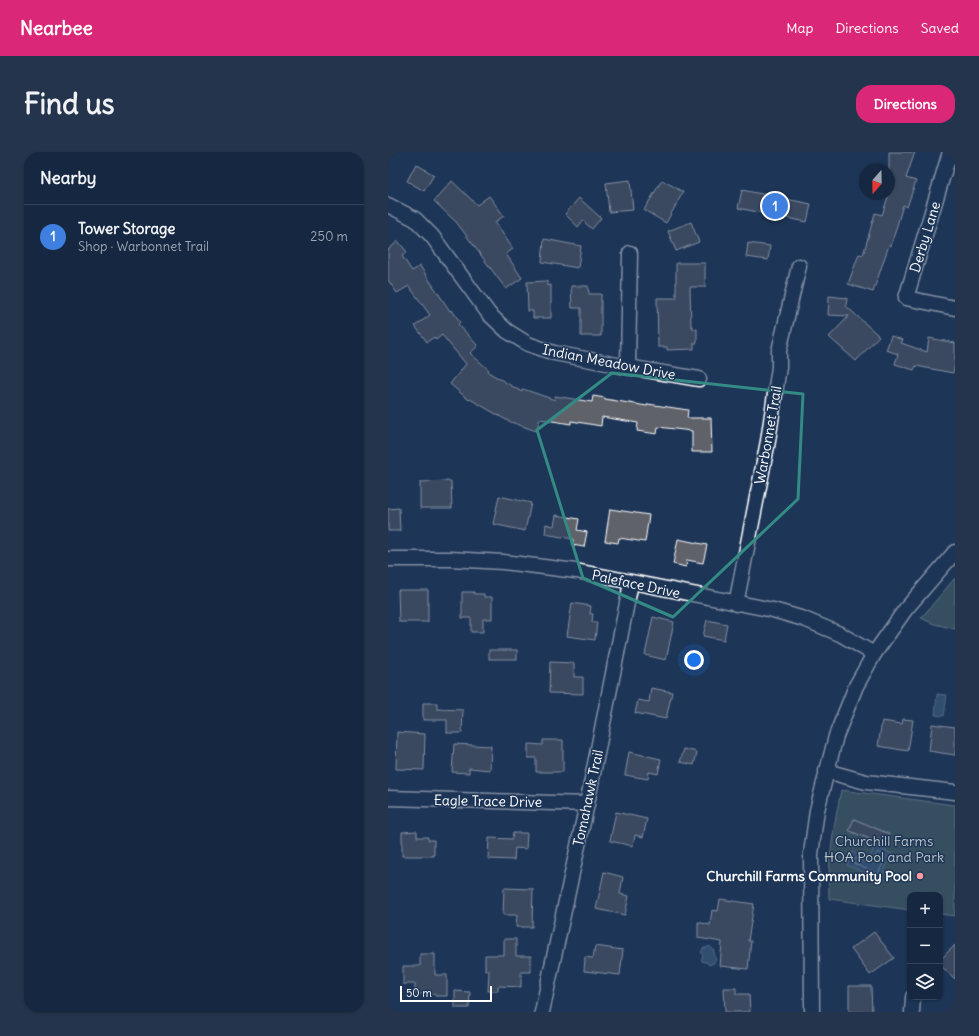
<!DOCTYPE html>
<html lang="en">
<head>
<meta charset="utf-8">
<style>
	:root { --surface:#162841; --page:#23344c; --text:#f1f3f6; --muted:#9ea6b1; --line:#35445a; --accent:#db2777 }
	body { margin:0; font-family:Delius,sans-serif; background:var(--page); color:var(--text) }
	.controls { position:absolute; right:12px; bottom:12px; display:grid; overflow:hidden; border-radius:8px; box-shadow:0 1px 3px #0004 }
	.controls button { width:36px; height:36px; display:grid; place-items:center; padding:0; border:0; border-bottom:1px solid var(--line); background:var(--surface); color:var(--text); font:20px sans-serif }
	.compass { position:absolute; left:471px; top:12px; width:36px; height:36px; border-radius:50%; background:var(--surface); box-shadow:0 1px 3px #0004; rotate:200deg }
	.scale { position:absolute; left:12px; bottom:10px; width:92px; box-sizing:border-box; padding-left:4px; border:2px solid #fff; border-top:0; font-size:11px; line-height:14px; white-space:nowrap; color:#fff; -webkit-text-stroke:3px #1d3557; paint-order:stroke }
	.you { position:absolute; left:306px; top:508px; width:14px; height:14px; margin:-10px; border:3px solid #fff; border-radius:50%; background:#1a73e8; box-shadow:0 0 0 6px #1a73e833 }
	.badge { display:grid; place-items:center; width:26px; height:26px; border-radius:50%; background:var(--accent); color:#fff; font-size:13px; font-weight:700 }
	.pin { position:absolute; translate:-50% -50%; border:2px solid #fff; box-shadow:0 1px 4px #0006 }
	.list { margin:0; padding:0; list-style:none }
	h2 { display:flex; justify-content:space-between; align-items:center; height:52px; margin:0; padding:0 16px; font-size:17px }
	h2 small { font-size:13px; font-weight:400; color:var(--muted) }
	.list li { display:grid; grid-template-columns:26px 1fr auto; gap:12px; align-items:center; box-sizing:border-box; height:64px; padding:0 16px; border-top:1px solid var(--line) }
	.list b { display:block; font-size:15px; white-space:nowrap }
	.list p { margin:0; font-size:13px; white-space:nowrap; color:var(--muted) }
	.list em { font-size:13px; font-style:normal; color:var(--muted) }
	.icon { flex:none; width:22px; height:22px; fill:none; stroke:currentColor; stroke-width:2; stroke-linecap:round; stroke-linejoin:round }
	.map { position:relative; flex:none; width:567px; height:860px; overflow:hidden; border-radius:16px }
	header { display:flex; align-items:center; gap:24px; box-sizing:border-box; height:56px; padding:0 20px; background:var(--accent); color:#fff }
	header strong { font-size:19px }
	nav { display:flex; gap:22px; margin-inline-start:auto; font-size:14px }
	.intro { display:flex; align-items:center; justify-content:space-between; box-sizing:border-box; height:96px; padding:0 24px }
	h1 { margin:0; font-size:28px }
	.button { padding:10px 18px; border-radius:16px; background:var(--accent); color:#fff; font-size:14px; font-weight:700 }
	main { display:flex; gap:24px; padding:0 24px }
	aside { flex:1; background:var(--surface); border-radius:16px; box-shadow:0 1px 3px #0004 }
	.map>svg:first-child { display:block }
</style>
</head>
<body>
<header>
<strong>Nearbee</strong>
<nav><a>Map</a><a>Directions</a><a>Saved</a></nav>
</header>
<div class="intro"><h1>Find us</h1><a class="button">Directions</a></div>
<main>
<aside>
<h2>Nearby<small></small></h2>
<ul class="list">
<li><span class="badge" style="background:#3f7fe0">1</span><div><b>Tower Storage</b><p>Shop · Warbonnet Trail</p></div><em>250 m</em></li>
</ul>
</aside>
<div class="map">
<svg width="567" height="860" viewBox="0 0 567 860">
	<rect width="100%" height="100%" fill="#1d3557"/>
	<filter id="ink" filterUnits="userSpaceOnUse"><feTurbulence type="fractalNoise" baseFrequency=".025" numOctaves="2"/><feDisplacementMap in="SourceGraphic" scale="8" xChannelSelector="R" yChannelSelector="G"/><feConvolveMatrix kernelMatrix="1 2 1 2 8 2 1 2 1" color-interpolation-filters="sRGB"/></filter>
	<g filter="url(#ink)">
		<g fill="#566f6c" stroke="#aab7b6">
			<polygon points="567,426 567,477 546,472 533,466"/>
			<path d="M 453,638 L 567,653 L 567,764 L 552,762 L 552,743 L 522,743 L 522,758 L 441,747 C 439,710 446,674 453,638 Z"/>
		</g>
		<g fill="#4a6d91" stroke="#92a7bd">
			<polygon points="549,542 559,543 556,564 547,563"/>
			<polygon points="487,694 504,702 492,728 459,713 464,700 481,708"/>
			<polygon points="321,794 325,797 328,807 326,811 321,813 318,810 315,810 313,807 315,804 313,801 315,796 318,796"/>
		</g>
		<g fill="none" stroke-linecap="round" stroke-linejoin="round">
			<polygon stroke="#b7c5d3" stroke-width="1" points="490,700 497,703 498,705 490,722 465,711 467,706 480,711 483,711"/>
		</g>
		<g fill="#60626a" stroke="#fff">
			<polygon points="501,0 527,0 518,26 528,29 519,55 515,53 503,94 501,93 485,140 460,132 471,102 475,103 487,61 494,63 501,42"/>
			<polygon points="28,12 46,23 36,39 19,29"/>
			<polygon points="242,28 245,58 221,60 218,31"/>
			<polygon points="274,28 295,40 278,71 256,58"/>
			<polygon points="64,29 89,53 101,44 116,64 107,70 125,97 118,102 134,126 118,137 69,71 46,49"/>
			<polygon points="354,38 423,52 419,70 350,56"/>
			<polygon points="191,46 213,66 204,77 195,69 190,75 177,62"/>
			<polygon points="303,70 311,90 288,99 280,79"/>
			<polygon points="156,87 193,94 190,116 154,110"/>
			<polygon points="10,89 19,100 14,104 24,119 32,114 62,159 64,158 72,170 70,172 90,194 82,201 101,218 100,220 134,240 135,237 167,248 167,244 204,250 205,244 217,246 217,247 259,254 260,252 300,258 299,266 323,266 324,300 304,300 304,279 270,275 269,282 249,279 250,271 214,265 213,274 183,269 183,272 152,267 148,279 120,269 82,247 81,248 62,232 78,212 54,183 48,188 46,185 39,190 27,174 42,163 21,134 9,141 0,128 0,98"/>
			<polygon points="360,91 382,94 380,108 358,105"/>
			<polygon points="288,111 317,111 317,135 302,135 303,174 305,174 305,177 309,177 309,191 306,191 306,197 279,198 279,195 270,195 269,146 288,146"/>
			<polygon points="159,129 159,134 163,133 163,166 145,166 145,159 140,159 139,130"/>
			<polygon points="183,134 200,134 201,142 213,142 213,184 193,184 193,156 184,156"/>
			<polygon points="441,144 459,146 458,154 491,184 468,209 441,185 461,164 440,163"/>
			<polygon points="503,184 515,188 513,191 539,200 541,186 567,191 567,211 565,221 528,214 526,218 507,212 510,202 498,198"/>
			<polygon points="63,329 64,356 32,356 32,330"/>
			<polygon points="111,344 143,351 137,379 105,372"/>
			<polygon points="11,356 12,379 0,379 0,357"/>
			<polygon points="222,357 261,363 257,390 231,386 230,391 217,389"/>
			<polygon points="168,363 191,367 189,378 199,380 196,395 184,393 185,387 157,382 158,372 166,374"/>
			<polygon points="290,387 319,393 315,411 299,408 298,415 285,412"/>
			<polygon points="10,438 40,438 40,470 11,470"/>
			<polygon points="74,440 86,440 86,442 96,442 96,445 104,445 104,467 95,467 95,480 83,480 83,466 74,466"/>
			<polygon points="184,451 203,454 202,462 205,462 204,470 209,470 207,488 179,484"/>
			<polygon points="265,465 286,470 278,508 257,503"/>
			<polygon points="319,468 339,472 336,488 315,484"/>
			<rect x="101" y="498" width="28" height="9"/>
			<polygon points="162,510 186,511 186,525 195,525 195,542 161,541"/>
			<polygon points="263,536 284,540 278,567 247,561 250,548 261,550"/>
			<polygon points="35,551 49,551 49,557 75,558 74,581 59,581 59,568 35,568"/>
			<polygon points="515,567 525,568 520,599 490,594 494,569 514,572"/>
			<polygon points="544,572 567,575 567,603 541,599"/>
			<polygon points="9,580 37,582 36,618 8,617"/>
			<polygon points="155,588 175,588 175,620 148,620 148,606 140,606 140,592 155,593"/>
			<polygon points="66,592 103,594 102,618 81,616 81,621 64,620"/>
			<polygon points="296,597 309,600 306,613 292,610"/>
			<polygon points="241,600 273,607 270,622 261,620 260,627 237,623"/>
			<polygon points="228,660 259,667 255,685 247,683 245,694 222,689"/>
			<polygon points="466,667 501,682 498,691 490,687 489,690 462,679 461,678"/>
			<polygon points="29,679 29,685 40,685 40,688 46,688 46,704 14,704 14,680"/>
			<polygon points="125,681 139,681 138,697 127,696 126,708 100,707 101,686 124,687"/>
			<polygon points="216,720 235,725 232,742 241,744 237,763 208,757"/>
			<polygon points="116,736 145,737 144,775 128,775 129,763 115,763"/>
			<polygon points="332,747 366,752 360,789 363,789 360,817 332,814 334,790 310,786 310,770 322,773 324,758 330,759"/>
			<polygon points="486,780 506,806 482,823 463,797"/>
			<polygon points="116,787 128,787 128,804 143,804 143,820 133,820 133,835 110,834 110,839 100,839 101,818 97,818 97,803 116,803"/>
			<polygon points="567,793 567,827 552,813 552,808"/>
			<polygon points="207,794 235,798 232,823 196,819 197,805 205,806"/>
			<polygon points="32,802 47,802 47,823 59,823 59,844 47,844 47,842 27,842 27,832 15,832 15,814 32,814"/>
			<polygon points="461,834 483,834 484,860 461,860"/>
			<polygon points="336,836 348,836 348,842 361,842 362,860 337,860"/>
			<polygon points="67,839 82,840 81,856 67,856"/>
		</g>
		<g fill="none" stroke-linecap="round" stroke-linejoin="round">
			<defs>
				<g id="minor">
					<polyline points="562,0 518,146 567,156"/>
					<polyline points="0,53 27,67 44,84 101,162 119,179 140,192 166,201 240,215 311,227"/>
					<polyline points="240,215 242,101"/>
					<polyline points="0,407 62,407 115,410 188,419 385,458 416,467 452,482 486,502"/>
					<polyline points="348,452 380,289 391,215 391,199 411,114"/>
					<polyline points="438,619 478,630 567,640"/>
					<polyline points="0,646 199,652"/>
					<polyline points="154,860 199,652 243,431"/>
					<polyline points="424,860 423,702 429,658 448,584 468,534 486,502 517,458 567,400"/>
					<polyline points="524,860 525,845"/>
				</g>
			</defs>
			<use href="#minor" stroke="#fff" stroke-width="17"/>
			<use href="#minor" stroke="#1d3557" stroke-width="14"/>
		</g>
	</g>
	<path d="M0 0H567V860H0ZM 224,221 L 415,242 L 410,347 L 285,465 L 195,426 L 149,278 Z" fill="#1d3557" fill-opacity=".55" fill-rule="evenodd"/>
	<path fill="none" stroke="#338b84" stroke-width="3" stroke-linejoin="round" d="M 224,221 L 415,242 L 410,347 L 285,465 L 195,426 L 149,278 Z"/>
	<circle fill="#ff9aa2" stroke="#1d3557" stroke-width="1.5" cx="532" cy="724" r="4"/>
	<g text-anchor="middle" stroke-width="3" stroke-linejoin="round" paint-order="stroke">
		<g font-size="14" fill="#fff" stroke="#1d3557">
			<text transform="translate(537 85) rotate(-73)" y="5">Derby Lane</text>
			<text transform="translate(221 210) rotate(11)" y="5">Indian Meadow Drive</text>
			<text transform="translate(380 283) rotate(-80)" y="5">Warbonnet Trail</text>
			<text transform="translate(248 432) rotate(12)" y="5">Paleface Drive</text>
			<text transform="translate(200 646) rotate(-78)" y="5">Tomahawk Trail</text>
			<text transform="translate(100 649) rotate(1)" y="5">Eagle Trace Drive</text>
		</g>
		<g font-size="14" fill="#bbc5c4" stroke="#1d3557">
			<text x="496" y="694">Churchill Farms<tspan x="496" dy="16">HOA Pool and Park</tspan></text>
		</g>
		<g font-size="14" font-weight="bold" fill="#fff" stroke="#1d3557" text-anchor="end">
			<text x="524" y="729">Churchill Farms Community Pool</text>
		</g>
	</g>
</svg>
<div class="controls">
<button>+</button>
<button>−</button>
<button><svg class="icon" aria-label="layers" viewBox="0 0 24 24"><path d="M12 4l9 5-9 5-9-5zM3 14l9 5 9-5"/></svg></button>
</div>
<svg class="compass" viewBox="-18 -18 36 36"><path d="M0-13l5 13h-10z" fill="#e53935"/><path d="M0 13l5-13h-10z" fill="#9ea6b1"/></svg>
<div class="scale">50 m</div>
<div class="you"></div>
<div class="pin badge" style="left:387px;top:54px;background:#3f7fe0">1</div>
</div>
</main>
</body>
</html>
